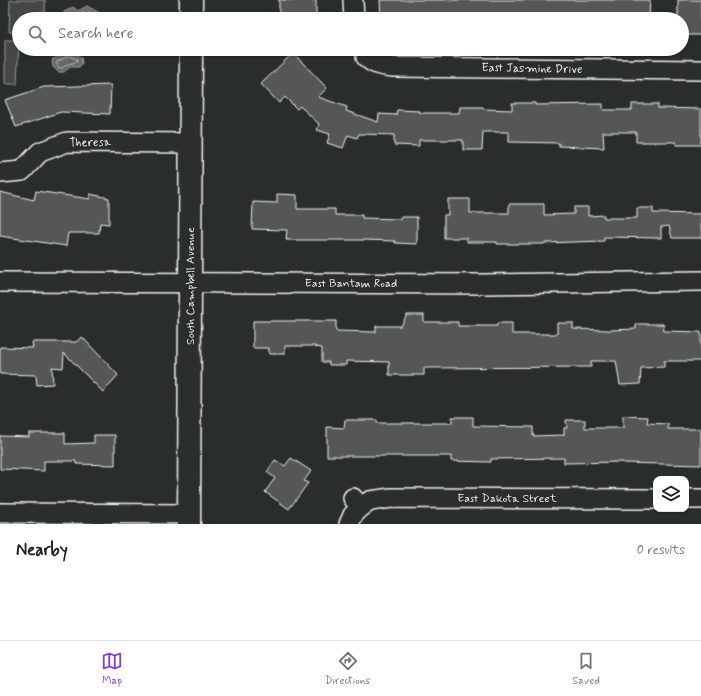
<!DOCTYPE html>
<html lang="en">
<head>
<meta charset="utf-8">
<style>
	:root { --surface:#fff; --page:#f6f6f6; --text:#222; --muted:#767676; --line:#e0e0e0; --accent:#7c3aed }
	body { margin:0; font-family:Mynerve,sans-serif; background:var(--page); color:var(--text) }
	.controls { position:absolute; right:12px; bottom:12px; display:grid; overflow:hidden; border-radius:8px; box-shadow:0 1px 3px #0004 }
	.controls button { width:36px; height:36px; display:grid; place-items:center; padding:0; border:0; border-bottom:1px solid var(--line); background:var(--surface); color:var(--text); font:20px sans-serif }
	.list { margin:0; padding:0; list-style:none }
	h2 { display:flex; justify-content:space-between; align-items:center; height:52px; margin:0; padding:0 16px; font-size:17px }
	h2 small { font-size:13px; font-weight:400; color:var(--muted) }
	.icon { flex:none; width:22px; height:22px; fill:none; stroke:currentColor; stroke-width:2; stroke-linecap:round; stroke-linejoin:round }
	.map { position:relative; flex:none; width:701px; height:524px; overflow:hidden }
	.search { position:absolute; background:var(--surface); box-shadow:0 1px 3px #0004; left:12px; right:12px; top:12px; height:44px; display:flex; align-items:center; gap:10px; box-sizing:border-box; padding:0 14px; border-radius:22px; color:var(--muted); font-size:15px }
	.sheet { height:116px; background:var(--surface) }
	nav { display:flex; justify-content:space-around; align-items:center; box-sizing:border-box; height:56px; border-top:1px solid var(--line); background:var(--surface); font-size:11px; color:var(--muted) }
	nav a { display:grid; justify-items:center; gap:2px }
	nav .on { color:var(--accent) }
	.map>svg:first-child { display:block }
</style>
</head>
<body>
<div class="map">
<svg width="701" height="524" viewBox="0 0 701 524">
	<rect width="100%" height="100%" fill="#2a2d2e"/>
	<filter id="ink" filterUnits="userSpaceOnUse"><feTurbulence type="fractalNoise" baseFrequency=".025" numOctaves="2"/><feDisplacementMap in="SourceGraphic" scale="8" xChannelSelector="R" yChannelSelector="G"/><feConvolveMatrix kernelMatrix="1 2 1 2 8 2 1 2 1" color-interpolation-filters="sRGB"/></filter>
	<g filter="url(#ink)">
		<g fill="#444645" stroke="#9c9c96">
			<polygon points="10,0 45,0 45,19 19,19 19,32 9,32"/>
			<polygon points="5,40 19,40 17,84 5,84"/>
		</g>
		<g fill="#676866" stroke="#9f9f9a">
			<polygon points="87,6 103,15 103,19 63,19 64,12 73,7 78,11"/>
			<polygon points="69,52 81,57 82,63 79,67 70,67 64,72 58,72 53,67 52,60 60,55"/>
		</g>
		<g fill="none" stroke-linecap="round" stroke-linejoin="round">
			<g stroke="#bcbab4" stroke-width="1">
				<polyline points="67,19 68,15 72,13 79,15 87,11 98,17 99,19"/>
				<polygon points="69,56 77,59 77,62 68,64 62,68 59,68 57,65 57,62"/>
			</g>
		</g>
		<g fill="#555756" stroke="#f4f1e8">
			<rect x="279" y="0" width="37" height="19"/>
			<polygon points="380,0 650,0 649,19 381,19"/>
			<polygon points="678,0 701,0 701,35 682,35 682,19 678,19"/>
			<polygon points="293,53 327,88 318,97 347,107 346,111 378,122 379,114 396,115 397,110 420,111 420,113 459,113 460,107 483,107 483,109 512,110 512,103 535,103 535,105 603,104 603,110 632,110 632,104 658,104 658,108 701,109 701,145 676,145 676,142 636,142 636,132 603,132 604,148 559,146 559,143 509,142 509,132 483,132 482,150 463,150 463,140 419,140 419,146 394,145 394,135 359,134 357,138 348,135 343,148 327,143 330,134 317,130 319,124 300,106 297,109 285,97 279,103 261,84"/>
			<polygon points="111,85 110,114 61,112 16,127 5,100 44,87"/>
			<polygon points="36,191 90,199 90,194 109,198 109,224 100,223 99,233 68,233 66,246 0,236 0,192 34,200"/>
			<polygon points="277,194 297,195 297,209 335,209 335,215 362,215 362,218 401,219 401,217 417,217 417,244 395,243 395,241 363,240 286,240 287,230 252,229 253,202 277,203"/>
			<polygon points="448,199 470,199 470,213 509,213 509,204 544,204 544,215 574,214 574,207 588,207 588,216 604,215 604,218 637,218 637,208 653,208 653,213 701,214 701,238 672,238 669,226 661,227 661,238 604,237 604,241 544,243 544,244 497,244 497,242 467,242 467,238 444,238 444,215 448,215"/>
			<polygon points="407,315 424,315 424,322 458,322 458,326 497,326 497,323 512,323 512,334 557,334 557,323 573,323 573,329 609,330 636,329 636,324 663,324 664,331 701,332 701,361 664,361 664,367 641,368 640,384 620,385 616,361 591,361 591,367 424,368 424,375 389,375 389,362 346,361 346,365 329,365 329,362 322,362 322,348 315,347 315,346 285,346 285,354 269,354 269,348 253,348 253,321 336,321 336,331 376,332 376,326 401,326"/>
			<polygon points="82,337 118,375 103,392 64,353 63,368 52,367 53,384 37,385 36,375 0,374 0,347 33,348 32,342 76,342"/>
			<polygon points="623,416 648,417 647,423 668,424 668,429 701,429 701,465 623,463 623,462 564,463 564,458 491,459 491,462 451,461 451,456 327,456 327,427 344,428 345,420 377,420 377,423 452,423 452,417 473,417 473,426 533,427 533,436 564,435 564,428 567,428 566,420 585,420 585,428 623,428"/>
			<polygon points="29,433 65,433 65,444 94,443 94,435 115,435 115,465 76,464 76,461 44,461 44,471 0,469 0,436 29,437"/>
			<polygon points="291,458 311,471 304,481 308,483 289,509 265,492 275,478 267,472 275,460 285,466"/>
		</g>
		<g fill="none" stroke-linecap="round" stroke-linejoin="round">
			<defs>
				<g id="minor">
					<polyline points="353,0 354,19"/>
					<path d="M 366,57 C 374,65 382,66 393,67 L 701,70"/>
					<polyline points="0,173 22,171 40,152 67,142 190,143"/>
					<polyline points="0,282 485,284 701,281"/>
					<polyline points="686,499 701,499"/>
					<polyline points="361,507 370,501 391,498 656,499"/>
					<polyline points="0,513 189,514"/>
					<polyline points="349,524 353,515 361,507 353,498"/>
				</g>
				<g id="major">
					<polyline points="191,19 191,0"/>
					<polyline points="189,524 191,49"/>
				</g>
			</defs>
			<use href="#minor" stroke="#f4f1e8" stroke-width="22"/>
			<use href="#major" stroke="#f4f1e8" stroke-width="25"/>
			<use href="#minor" stroke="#2a2d2e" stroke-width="19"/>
			<use href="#major" stroke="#2a2d2e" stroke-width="22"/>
		</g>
	</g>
	<g text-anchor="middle" stroke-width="3" stroke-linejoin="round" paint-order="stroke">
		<g font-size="12" fill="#f4f1e8" stroke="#2a2d2e">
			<text transform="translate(532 68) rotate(1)" y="4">East Jasmine Drive</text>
			<text transform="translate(90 142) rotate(-1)" y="4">Theresa</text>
			<text x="351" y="287">East Bantam Road</text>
			<text transform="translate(190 286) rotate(-90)" y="4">South Campbell Avenue</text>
			<text x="507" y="502">East Dakota Street</text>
		</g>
	</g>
</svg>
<div class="controls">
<button><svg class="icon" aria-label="layers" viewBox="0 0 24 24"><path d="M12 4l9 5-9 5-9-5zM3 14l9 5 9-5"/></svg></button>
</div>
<div class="search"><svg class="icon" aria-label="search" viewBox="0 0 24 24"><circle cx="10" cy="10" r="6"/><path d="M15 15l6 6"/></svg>Search here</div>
</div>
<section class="sheet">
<h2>Nearby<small>0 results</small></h2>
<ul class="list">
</ul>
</section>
<nav>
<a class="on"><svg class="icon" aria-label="map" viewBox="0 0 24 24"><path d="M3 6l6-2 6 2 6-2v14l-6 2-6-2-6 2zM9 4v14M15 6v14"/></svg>Map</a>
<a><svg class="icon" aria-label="directions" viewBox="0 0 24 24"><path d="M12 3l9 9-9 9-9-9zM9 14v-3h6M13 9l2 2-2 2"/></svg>Directions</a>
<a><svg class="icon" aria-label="saved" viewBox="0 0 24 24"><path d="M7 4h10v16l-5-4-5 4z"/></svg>Saved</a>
</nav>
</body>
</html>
